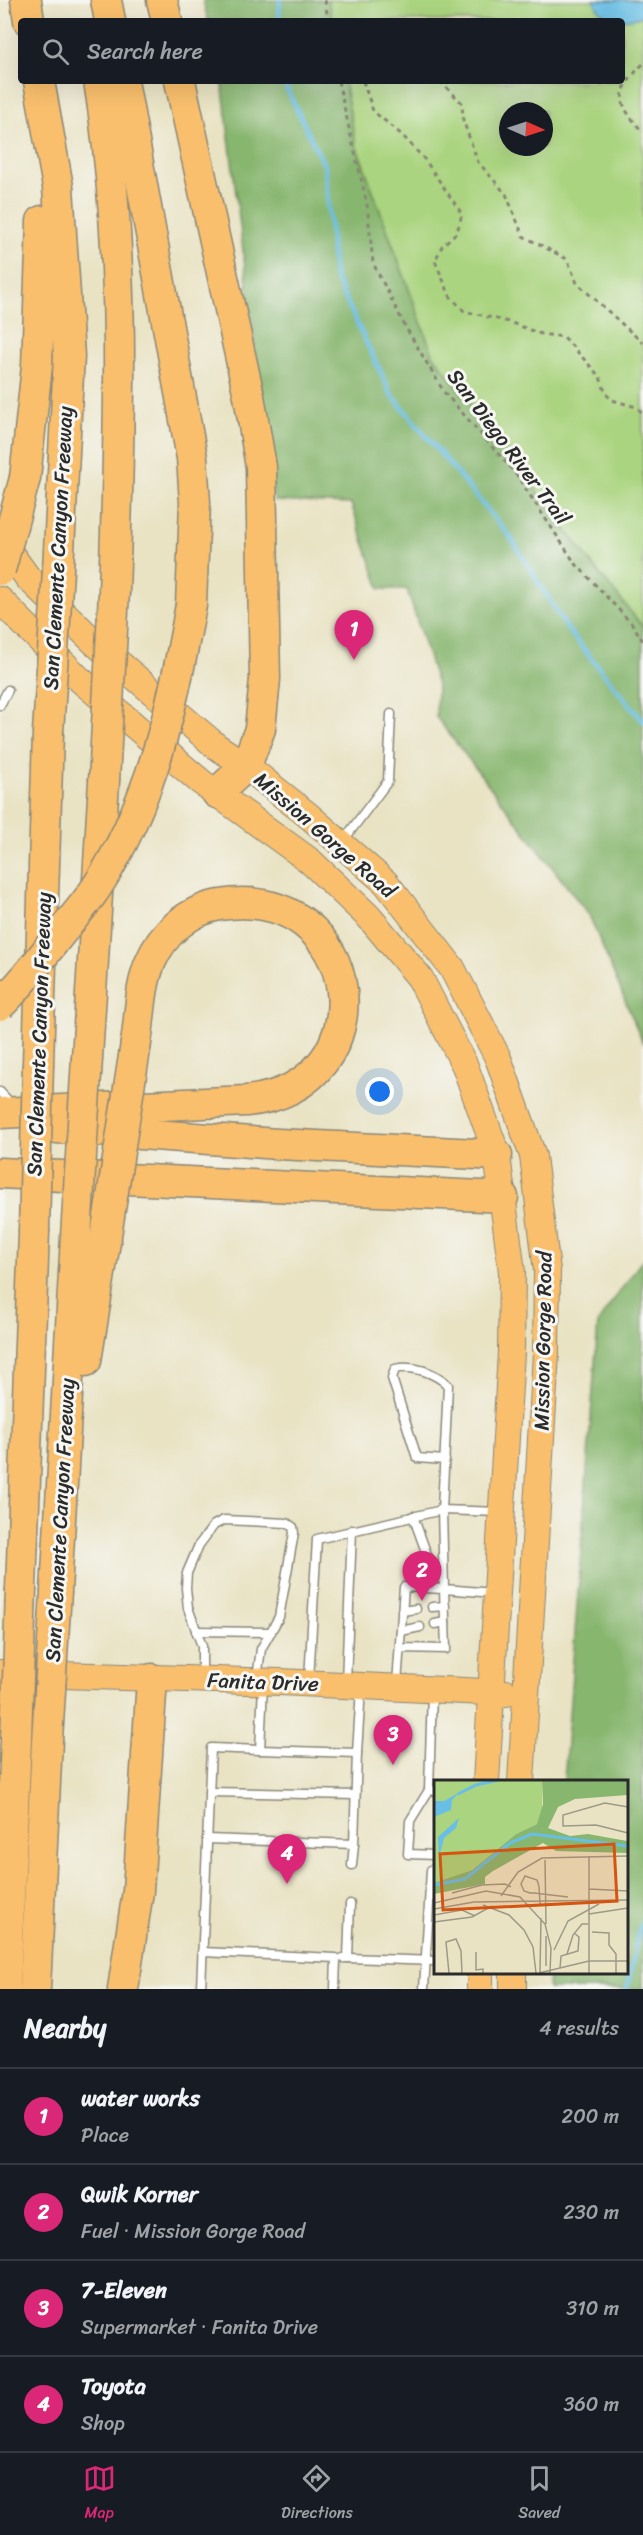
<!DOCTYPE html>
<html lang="en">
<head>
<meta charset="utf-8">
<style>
	:root { --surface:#171b24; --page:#242831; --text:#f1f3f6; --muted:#9ea1a6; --line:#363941; --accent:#db2777 }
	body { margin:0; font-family:Sriracha,sans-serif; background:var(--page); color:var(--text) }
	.compass { position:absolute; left:499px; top:102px; width:54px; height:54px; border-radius:50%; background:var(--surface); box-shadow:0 6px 24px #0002; rotate:93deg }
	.you { position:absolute; left:380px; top:1092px; width:21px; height:21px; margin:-15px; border:4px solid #fff; border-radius:50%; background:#1a73e8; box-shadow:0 0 0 9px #1a73e833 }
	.badge { display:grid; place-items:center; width:39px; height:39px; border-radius:50%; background:var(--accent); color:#fff; font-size:20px; font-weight:700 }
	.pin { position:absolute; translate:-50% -50px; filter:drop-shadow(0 2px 3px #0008) }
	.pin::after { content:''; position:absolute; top:32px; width:21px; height:18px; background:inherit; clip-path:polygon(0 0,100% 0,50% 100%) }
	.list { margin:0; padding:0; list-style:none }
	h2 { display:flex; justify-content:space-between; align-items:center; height:78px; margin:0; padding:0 24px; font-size:26px }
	h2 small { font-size:20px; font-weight:400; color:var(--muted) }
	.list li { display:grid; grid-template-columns:39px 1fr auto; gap:18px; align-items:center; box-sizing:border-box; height:96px; padding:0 24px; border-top:2px solid var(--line) }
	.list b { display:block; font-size:22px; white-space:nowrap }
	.list p { margin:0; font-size:20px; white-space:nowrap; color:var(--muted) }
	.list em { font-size:20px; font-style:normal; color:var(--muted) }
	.icon { flex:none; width:33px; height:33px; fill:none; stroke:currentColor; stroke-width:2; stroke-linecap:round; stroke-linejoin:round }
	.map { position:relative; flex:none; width:643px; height:1989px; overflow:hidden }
	.search { position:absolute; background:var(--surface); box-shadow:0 6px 24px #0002; left:18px; right:18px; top:18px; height:66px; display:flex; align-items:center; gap:15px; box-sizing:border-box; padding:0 21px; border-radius:6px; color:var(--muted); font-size:22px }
	.sheet { height:462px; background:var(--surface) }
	nav { display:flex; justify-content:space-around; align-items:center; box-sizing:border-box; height:84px; border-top:2px solid var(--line); background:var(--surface); font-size:16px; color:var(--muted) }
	nav a { display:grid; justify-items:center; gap:3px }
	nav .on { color:var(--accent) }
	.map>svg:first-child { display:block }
</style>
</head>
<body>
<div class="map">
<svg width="643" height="1989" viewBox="0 0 643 1989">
	<rect width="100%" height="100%" fill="#f6f6f2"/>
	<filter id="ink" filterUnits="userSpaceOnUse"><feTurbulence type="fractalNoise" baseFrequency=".0167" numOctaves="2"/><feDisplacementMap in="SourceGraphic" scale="12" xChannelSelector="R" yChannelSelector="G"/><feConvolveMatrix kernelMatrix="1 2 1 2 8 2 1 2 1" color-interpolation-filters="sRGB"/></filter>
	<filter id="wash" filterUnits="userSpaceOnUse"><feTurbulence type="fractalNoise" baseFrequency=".008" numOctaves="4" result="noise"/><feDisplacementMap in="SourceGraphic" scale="24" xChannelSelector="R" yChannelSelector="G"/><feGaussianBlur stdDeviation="1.35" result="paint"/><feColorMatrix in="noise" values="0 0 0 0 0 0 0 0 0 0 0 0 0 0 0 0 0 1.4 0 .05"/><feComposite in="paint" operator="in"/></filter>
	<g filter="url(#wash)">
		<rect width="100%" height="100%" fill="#e9e3c4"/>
		<path fill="#aad47f" stroke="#6a8055" stroke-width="1.5" fill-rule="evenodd" d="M 321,0 L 643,0 L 643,627 L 595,568 L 433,355 L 356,145 L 341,81 L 622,81 L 622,21 L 326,21 ZM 508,111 L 544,111 L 544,147 L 508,147 Z"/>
		<g fill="#87b66e" stroke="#59704c" stroke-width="1.5">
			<polygon points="203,0 328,0 332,21 208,21"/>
			<polygon points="222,81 344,81 356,145 433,355 595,568 643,627 643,1043 589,915 436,717 437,685 407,589 380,589 351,504 274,501"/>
			<polygon points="643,1259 643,1989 548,1989 549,1973 626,1972 626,1782 564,1782 598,1322"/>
		</g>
		<path fill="#68bee5" stroke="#4a7488" stroke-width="1.5" d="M 594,0 L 643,0 L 643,16 C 624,22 601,22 594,0 Z"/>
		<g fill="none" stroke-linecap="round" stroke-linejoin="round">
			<g stroke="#68bee5" stroke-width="4.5">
				<polyline points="279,21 280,0"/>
				<polyline points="283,81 325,167 334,275 391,394 511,538 568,630 643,721"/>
				<polyline points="627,1989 639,1931 643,1922"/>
			</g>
		</g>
	</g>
	<g filter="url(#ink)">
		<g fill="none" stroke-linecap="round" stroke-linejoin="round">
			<defs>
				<g id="service">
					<polyline points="0,705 8,690"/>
					<polyline points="343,841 388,781 391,714"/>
					<polyline points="0,1092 12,1105"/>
					<path d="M 445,1460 L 417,1458 L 392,1378 L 395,1369 C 413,1365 434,1372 448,1385 C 446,1427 444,1468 442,1510 L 500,1512"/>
					<polyline points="413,1516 430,1563 429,1588"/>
					<polyline points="432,1607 445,1606"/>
					<polyline points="402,1611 416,1609"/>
					<polyline points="435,1624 445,1622"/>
					<polyline points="196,1631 271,1632"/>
					<polyline points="401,1631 420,1627"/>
					<polyline points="202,1676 202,1646 188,1608 186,1588 187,1573 199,1545 214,1525 224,1520 287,1523 293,1527 294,1533 279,1617 261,1649 257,1678"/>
					<polyline points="309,1680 317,1539 442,1510 444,1589 494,1593"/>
					<polyline points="346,1682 352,1530"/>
					<polyline points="397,1684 404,1587 444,1589 446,1649 400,1648"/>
					<polyline points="263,1685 260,1750 357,1753 361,1688"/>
					<polyline points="432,1692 429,1790 436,1791"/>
					<polyline points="429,1790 410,1821 408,1854 436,1855"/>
					<polyline points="209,1792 355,1795"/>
					<polyline points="207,1839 354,1844 357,1753"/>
					<polyline points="352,1865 354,1844"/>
					<polyline points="202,1952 336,1958 335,1989"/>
					<polyline points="343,1958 348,1958 350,1904"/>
					<polyline points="348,1958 436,1961"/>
					<polyline points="201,1989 211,1748 260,1750"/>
					<polyline points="424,1989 431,1870"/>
				</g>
				<g id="primary">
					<polyline points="0,539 28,578 94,642 216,746 246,766 309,816 386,883 452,968 498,1058 533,1156 547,1271 546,1353 521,1782"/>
					<polyline points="0,600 77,677 201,782 310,861 369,917 420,978 465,1066 497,1155 512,1272 511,1352 486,1782"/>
					<polyline points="0,1673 280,1682 506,1693"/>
					<polyline points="480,1989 480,1972"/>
					<polyline points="513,1989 513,1972"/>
				</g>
				<g id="motorway">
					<polyline points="26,0 29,21"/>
					<polyline points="106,0 110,21"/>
					<polyline points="162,0 167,21"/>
					<polyline points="39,81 58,187 69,356 58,570"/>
					<path d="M 99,81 C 126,250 120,422 114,592"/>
					<polyline points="123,81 192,458 195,503 191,605"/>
					<polyline points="180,81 249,396 261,467 265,679 260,729 246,766 217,793"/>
					<polyline points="25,478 37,366 42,221"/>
					<polyline points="87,1058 104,781"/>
					<polyline points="38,1064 48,733"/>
					<path d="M 0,1113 L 246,1101 C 391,1087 365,882 220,905 C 188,910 162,934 150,963 C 140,987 140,1018 136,1043"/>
					<polyline points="57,1128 278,1144 497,1155"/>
					<polyline points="0,1173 503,1197"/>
					<polyline points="86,1361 105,1242"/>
					<polyline points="21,1589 34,1232"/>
					<polyline points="56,1591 76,1237"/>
					<polyline points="5,1989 16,1739"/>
					<polyline points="35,1989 47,1741"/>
					<polyline points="123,1989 138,1891 152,1679"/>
				</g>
			</defs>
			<use href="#service" stroke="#8a8778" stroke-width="11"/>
			<use href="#primary" stroke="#8a8778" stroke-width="28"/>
			<use href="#motorway" stroke="#8a8778" stroke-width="33"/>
			<g stroke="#8a8778" stroke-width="3" stroke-dasharray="4.5 4.5" stroke-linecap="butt">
				<polyline points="325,0 328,21"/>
				<path d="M 643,64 C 614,94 617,103 643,132"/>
				<polyline points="338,81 367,204 373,263 405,326 444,392 515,473 575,563 633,625 643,641"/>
				<polyline points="363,81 373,111 402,135 425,160 462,214 457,232 442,246 435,261 450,296 464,311 509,322 541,334 564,337 600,377 606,394 612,400 636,407 643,413"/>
				<polyline points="440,81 462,103 463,120 478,162 506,194 523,236 567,259 577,283 643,343"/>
			</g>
			<use href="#service" stroke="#fff" stroke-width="8"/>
			<use href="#primary" stroke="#f9bf6d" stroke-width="26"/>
			<use href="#motorway" stroke="#f9bf6d" stroke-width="30"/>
			<defs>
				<g id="motorway-bridge">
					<polyline points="0,570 25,478"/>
					<polyline points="48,733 58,570"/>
					<polyline points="104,781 114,592"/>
					<path d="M 0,1005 C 21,985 38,962 56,939 C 70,921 86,904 98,885 C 152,802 174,701 191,605"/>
					<polyline points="34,1232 38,1064"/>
					<polyline points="76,1237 87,1058"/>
					<polyline points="105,1242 136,1043"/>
					<polyline points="16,1739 21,1589"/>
					<polyline points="47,1741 56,1591"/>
				</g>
			</defs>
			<use href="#motorway-bridge" stroke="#8a8778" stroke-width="33" stroke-linecap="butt"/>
			<use href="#motorway-bridge" stroke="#f9bf6d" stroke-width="30"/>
		</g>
	</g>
	<g text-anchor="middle" stroke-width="6" stroke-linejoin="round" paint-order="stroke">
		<g font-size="21" fill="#2b2b2b" stroke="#f6f6f2">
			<text transform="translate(509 447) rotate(53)" y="7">San Diego River Trail</text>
			<text transform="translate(58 548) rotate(-87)" y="7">San Clemente Canyon Freeway</text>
			<text transform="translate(325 835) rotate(41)" y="7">Mission Gorge Road</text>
			<text transform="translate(39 1034) rotate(-88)" y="7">San Clemente Canyon Freeway</text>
			<text transform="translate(543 1341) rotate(-89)" y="7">Mission Gorge Road</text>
			<text transform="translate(60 1520) rotate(-87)" y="7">San Clemente Canyon Freeway</text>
			<text transform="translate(263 1682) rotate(2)" y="7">Fanita Drive</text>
		</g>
	</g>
	<g transform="translate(434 1780)">
		<rect width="194" height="194" fill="#e9e3c4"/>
		<path d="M 0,0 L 108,0 L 108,35 L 103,44 L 82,54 L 38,90 L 0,104 Z" fill="#aad47f"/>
		<path d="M 108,0 L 193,0 L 193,15 L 141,19 L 124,27 L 114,48 L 136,56 L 154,54 L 193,61 L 193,73 L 122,71 L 109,63 L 59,91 L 51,97 L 51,104 L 0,114 L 0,103 L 38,90 L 82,54 L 103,44 L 109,24 Z" fill="#87b66e"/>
		<path d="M 26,12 L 18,20 L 17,30 L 0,37 L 0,21 L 10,21 ZM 25,38 L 22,48 L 10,58 L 5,78 L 4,57 Z" fill="#68bee5"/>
		<path fill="none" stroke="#68bee5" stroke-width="3" d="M 24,14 L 42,5 L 65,0M 0,105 L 31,99 L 76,63 L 98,54 L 194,66"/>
		<path fill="none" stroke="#9d9987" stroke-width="1.5" d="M 194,27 L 171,23 L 129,35 L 129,46 L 162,45 L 194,53M 155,76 L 155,193M 111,80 L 112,144M 155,109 L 194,111M 18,113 L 48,105 L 71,104 L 77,107M 67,116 L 84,92 L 108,78 L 194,76M 0,123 L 52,111 L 86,117 L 111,144 L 117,168 L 116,193M 49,125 L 75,135 L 90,150 L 99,167 L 102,193M 106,125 L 106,123 L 105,107 L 104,103 L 103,100 L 91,96 L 87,104 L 90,111 L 96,113 L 100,113 L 134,117M 0,129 L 40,122 L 194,120M 155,134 L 194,128M 0,135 L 28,130 L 41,136M 0,142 L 38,137 L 58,126M 158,152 L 175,153 L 175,165 L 182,174 L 182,193M 112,156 L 112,186M 120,170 L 134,141 L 165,124M 42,172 L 42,190 L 49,189 L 49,193M 133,174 L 139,155 L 148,144 L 154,144M 155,181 L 194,181M 126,188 L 127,176 L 144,171 L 145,157 L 140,153M 106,192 L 107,138M 15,193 L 12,162 L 22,159 L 27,171 L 28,193M 105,193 L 155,181"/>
		<path fill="#d5540f" fill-opacity="0.15" stroke="#d5540f" stroke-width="3" d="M 180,64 L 183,121 L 9,130 L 6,74 Z"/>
		<rect width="194" height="194" fill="none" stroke="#2b2b2b" stroke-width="3"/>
	</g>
</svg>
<svg class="compass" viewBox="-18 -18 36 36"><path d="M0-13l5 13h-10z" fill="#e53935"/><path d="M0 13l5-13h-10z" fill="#9ea1a6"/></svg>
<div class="you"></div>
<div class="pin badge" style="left:354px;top:660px">1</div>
<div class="pin badge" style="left:422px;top:1601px">2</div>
<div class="pin badge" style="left:393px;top:1765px">3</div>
<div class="pin badge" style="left:287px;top:1884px">4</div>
<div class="search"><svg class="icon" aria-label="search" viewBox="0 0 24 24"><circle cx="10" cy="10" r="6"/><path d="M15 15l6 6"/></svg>Search here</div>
</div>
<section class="sheet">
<h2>Nearby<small>4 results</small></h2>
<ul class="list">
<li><span class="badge">1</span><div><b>water works</b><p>Place</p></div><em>200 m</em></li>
<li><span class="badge">2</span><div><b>Qwik Korner</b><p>Fuel · Mission Gorge Road</p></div><em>230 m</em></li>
<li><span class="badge">3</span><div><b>7-Eleven</b><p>Supermarket · Fanita Drive</p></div><em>310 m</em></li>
<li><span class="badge">4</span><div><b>Toyota</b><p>Shop</p></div><em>360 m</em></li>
</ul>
</section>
<nav>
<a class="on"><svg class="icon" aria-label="map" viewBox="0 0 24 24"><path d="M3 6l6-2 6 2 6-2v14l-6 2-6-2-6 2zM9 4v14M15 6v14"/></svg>Map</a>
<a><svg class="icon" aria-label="directions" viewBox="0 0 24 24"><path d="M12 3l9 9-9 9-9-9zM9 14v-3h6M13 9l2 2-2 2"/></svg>Directions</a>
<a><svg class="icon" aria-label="saved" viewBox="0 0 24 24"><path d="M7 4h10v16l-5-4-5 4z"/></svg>Saved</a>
</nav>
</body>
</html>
